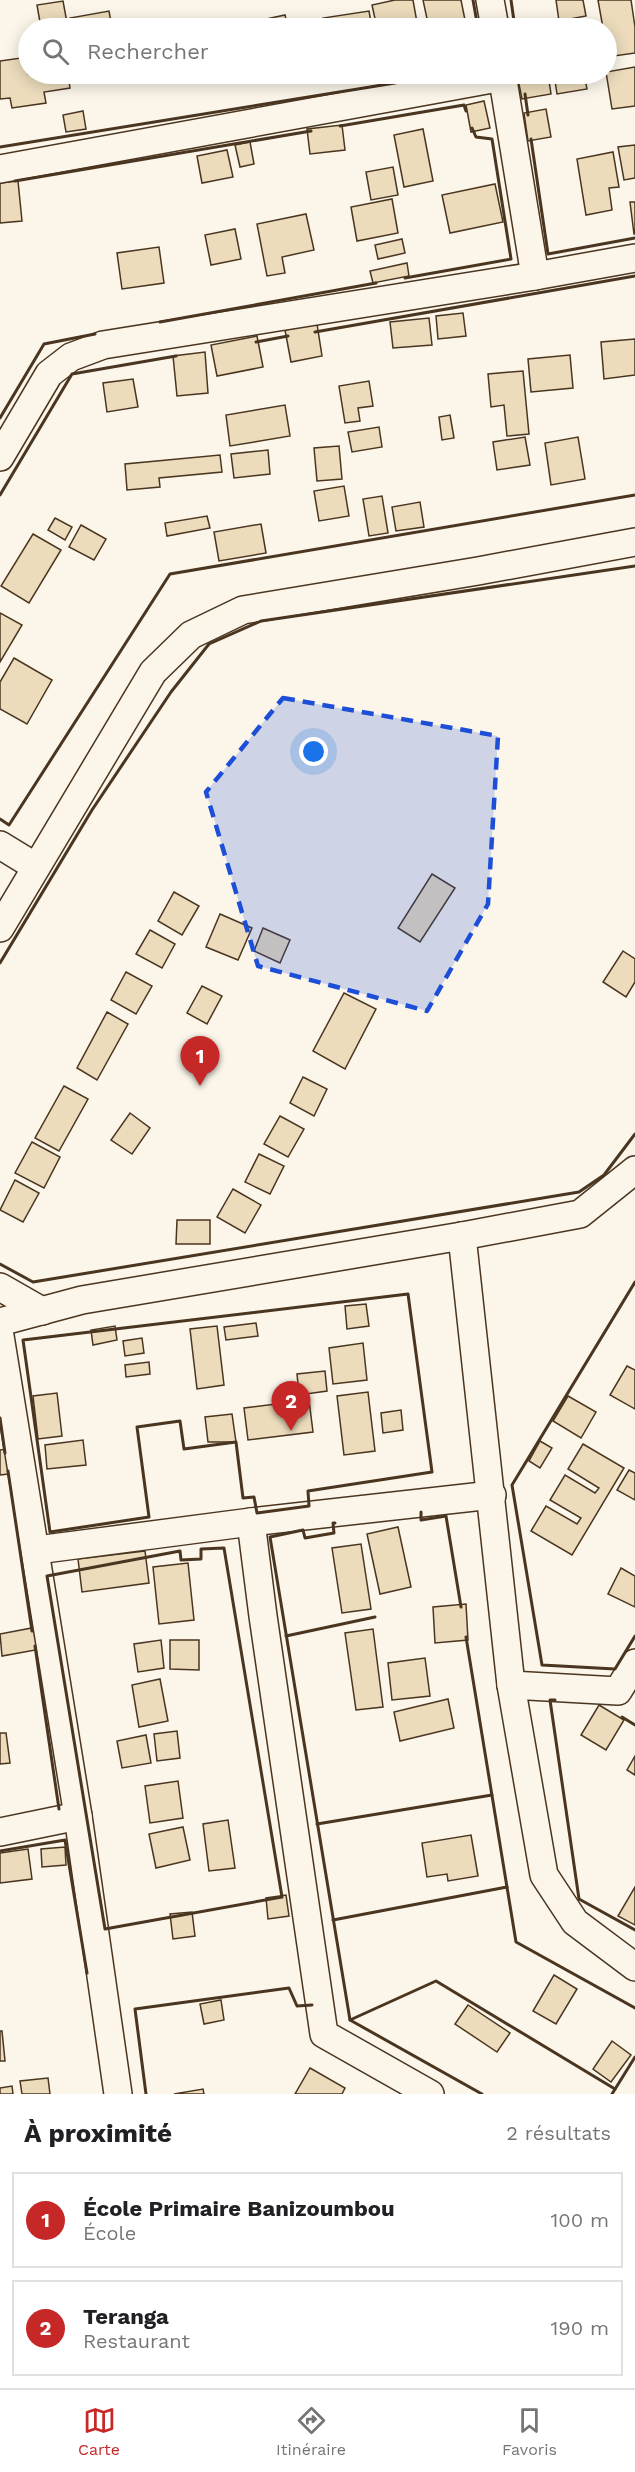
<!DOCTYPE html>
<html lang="fr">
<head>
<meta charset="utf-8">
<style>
	:root { --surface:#fff; --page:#f6f6f6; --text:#202124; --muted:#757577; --line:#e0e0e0; --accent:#c62828 }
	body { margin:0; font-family:"Work Sans",sans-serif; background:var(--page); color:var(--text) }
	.you { position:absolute; left:314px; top:752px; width:21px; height:21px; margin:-15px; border:4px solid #fff; border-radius:50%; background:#1a73e8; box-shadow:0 0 0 9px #1a73e833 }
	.badge { display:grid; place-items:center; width:39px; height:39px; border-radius:50%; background:var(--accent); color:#fff; font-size:20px; font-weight:700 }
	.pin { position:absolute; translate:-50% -50px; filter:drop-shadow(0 2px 3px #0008) }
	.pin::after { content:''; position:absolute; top:32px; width:21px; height:18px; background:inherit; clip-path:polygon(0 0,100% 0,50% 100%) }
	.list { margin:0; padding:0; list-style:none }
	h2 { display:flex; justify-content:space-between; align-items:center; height:78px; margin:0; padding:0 24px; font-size:26px }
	h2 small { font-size:20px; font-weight:400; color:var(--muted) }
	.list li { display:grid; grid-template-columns:39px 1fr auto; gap:18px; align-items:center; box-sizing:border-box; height:96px; margin:0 12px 12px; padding:0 12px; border:2px solid var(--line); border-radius:0px }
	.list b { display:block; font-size:22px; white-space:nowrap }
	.list p { margin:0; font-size:20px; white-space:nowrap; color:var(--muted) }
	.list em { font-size:20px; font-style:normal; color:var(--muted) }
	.icon { flex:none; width:33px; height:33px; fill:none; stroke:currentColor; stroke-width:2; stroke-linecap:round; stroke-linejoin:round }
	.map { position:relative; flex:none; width:635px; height:2094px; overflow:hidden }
	.search { position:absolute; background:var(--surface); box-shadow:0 3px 15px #0003; left:18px; right:18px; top:18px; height:66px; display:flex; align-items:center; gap:15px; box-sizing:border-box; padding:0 21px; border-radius:33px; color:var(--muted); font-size:22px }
	.sheet { height:294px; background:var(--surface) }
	nav { display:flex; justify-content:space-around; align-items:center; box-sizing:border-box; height:84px; border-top:2px solid var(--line); background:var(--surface); font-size:16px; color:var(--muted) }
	nav a { display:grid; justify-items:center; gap:3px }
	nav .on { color:var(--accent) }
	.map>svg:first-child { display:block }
</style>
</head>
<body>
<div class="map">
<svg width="635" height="2094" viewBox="0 0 635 2094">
	<rect width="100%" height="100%" fill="#fbf6e9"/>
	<g fill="#ecdcbc" stroke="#4a3520" stroke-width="1.5">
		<polygon points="395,0 413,0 418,28 377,28 372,5"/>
		<polygon points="423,0 461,0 465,20 429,28"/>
		<polygon points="556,0 583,0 586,16 559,21"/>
		<polygon points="598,0 631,0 635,27 635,53 607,57 606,28 603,28"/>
		<polygon points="63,1 68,28 41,28 37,5"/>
		<polygon points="109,11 112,28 72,28 70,18"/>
		<polygon points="369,11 372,28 325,28 323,18"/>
		<polygon points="285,15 288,28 268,28 266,19"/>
		<polygon points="28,57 28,74 68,74 70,88 44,92 46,103 12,108 10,98 0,99 0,61"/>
		<polygon points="635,67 635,106 612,109 606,72"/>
		<polygon points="82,74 106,74 107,77 83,81"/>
		<polygon points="112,74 145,74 146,76 113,81"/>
		<polygon points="517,74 548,74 551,94 522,99"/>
		<polygon points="554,74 584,74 587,89 557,94"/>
		<polygon points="484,101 490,128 471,132 466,105"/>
		<polygon points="546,109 551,137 528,141 524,113"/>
		<polygon points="83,111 86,129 66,132 63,115"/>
		<polygon points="342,125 345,150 310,154 307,129"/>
		<polygon points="423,129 433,181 404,187 394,135"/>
		<polygon points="250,142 254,164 240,167 235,145"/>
		<polygon points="635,145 635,178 624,180 618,147"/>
		<polygon points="227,150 233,177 202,183 197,156"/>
		<polygon points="613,152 619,187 609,188 612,210 586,215 577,159"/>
		<polygon points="393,167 398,195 371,200 366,172"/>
		<polygon points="18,181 22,221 0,223 0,183"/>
		<polygon points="495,184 503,222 450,233 442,195"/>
		<polygon points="392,199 398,233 357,241 351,207"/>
		<polygon points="630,202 635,202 635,234 634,234"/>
		<polygon points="306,214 314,250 282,257 285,273 267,276 257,224"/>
		<polygon points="235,229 241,259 211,265 205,235"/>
		<polygon points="402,239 405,253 378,259 375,245"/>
		<polygon points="159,247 164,283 122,289 117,253"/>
		<polygon points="407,263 409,276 373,283 370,271"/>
		<polygon points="463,313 466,336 438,339 436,316"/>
		<polygon points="429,318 432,345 393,348 390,322"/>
		<polygon points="317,324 322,356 291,362 285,330"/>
		<polygon points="257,336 263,367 217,376 211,345"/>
		<polygon points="635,339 635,375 604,379 601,342"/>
		<polygon points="205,352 208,393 177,396 173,356"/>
		<polygon points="570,355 573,388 531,392 528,359"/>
		<polygon points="523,371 529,434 507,436 504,405 491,407 488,374"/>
		<polygon points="133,379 138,407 107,412 103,383"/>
		<polygon points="369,381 373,406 358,408 360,421 345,423 339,386"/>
		<polygon points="285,405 290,436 230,446 226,415"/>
		<polygon points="450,415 454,438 442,440 439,417"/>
		<polygon points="379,427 382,447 352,452 348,432"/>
		<polygon points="525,437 530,465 497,470 493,442"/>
		<polygon points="578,437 585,479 551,485 545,443"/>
		<polygon points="339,446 342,479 317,481 314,448"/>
		<polygon points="268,450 270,474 234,478 231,454"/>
		<polygon points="220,455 222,472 159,478 160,487 127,490 125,464"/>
		<polygon points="344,486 349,516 319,521 314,491"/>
		<polygon points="382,496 388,533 369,536 363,499"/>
		<polygon points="420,502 424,527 396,531 392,507"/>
		<polygon points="207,516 210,528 167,536 165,523"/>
		<polygon points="55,518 72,527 65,540 48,530"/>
		<polygon points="261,524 266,553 219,561 214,532"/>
		<polygon points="81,525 106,539 94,560 69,547"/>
		<polygon points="33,534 61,550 29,603 1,586"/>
		<polygon points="0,613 22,625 0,662"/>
		<polygon points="14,658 52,680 27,724 0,709 0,682"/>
		<polygon points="432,874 455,888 420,942 398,928"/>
		<polygon points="174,892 199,906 182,935 158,921"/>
		<polygon points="220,914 252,928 238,960 206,947"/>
		<polygon points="263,928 290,940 280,963 254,951"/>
		<polygon points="150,930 175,944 162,968 136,954"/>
		<polygon points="623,951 635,959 635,982 626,997 603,982"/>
		<polygon points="126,972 152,986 136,1014 111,1000"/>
		<polygon points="202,986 222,996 207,1024 187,1013"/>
		<polygon points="344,993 376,1009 345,1069 313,1051"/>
		<polygon points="107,1012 128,1024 97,1080 77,1068"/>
		<polygon points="303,1077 327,1089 314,1116 290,1103"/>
		<polygon points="64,1086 88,1099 59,1151 35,1138"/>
		<polygon points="130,1113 150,1128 132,1154 111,1140"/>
		<polygon points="280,1116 304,1129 288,1157 264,1144"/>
		<polygon points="32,1142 60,1157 44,1188 15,1173"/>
		<polygon points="259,1154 284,1166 270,1194 245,1182"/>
		<polygon points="15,1180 39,1193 23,1222 0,1210"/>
		<polygon points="233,1189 261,1205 245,1233 217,1217"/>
		<polygon points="177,1220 210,1220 210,1244 176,1244"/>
		<polygon points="366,1304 369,1326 347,1329 345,1306"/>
		<polygon points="256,1323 258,1336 226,1340 224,1327"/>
		<polygon points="115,1326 117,1340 93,1345 91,1330"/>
		<polygon points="217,1326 224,1385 197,1389 190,1329"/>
		<polygon points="142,1338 144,1353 125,1356 123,1341"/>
		<polygon points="363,1343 367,1380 333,1384 329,1348"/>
		<polygon points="149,1362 150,1374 126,1377 125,1365"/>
		<polygon points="627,1366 635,1370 635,1409 610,1395"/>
		<polygon points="325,1371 327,1391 299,1395 297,1374"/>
		<polygon points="368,1392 375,1451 344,1455 337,1396"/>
		<polygon points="57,1393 62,1436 38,1439 33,1396"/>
		<polygon points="568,1396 596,1412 581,1438 553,1421"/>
		<polygon points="309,1400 313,1432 248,1440 244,1408"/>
		<polygon points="401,1410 403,1430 383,1433 381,1413"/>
		<polygon points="232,1414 236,1442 208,1442 205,1417"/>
		<polygon points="83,1440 86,1465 47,1469 45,1445"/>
		<polygon points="540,1441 552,1448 540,1468 529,1461"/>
		<polygon points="583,1444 624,1468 572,1555 531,1531 546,1506 577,1524 581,1518 550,1500 565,1475 595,1493 599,1488 568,1469"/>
		<polygon points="6,1449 8,1474 0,1475 0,1450"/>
		<polygon points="629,1470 635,1473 635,1500 617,1490"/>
		<polygon points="398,1527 411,1587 380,1594 367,1534"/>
		<polygon points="361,1544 371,1609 342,1613 332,1548"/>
		<polygon points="145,1551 149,1583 82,1592 78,1559"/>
		<polygon points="188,1563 194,1620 159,1624 153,1567"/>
		<polygon points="621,1568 635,1576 635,1607 608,1594"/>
		<polygon points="466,1604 468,1640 435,1643 433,1607"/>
		<polygon points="37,1627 41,1649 2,1656 0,1634"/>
		<polygon points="373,1629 383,1707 356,1710 345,1633"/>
		<polygon points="161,1640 164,1668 138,1672 134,1644"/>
		<polygon points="170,1640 199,1640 199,1670 170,1669"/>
		<polygon points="425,1658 430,1696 392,1700 388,1663"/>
		<polygon points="160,1679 168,1721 139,1727 132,1685"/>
		<polygon points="448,1699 454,1728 400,1741 394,1712"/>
		<polygon points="599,1705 624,1720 606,1750 581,1735"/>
		<polygon points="177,1731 180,1758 157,1761 154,1734"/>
		<polygon points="0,1733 6,1733 10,1763 0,1764"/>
		<polygon points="146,1735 151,1763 122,1768 117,1741"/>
		<polygon points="635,1756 635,1775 627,1770"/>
		<polygon points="178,1781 183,1818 150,1823 145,1786"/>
		<polygon points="228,1820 235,1868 209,1871 203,1824"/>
		<polygon points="183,1827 190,1860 156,1868 149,1834"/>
		<polygon points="471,1835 478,1876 448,1881 447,1874 427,1877 422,1843"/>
		<polygon points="65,1847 66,1865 42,1867 41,1849"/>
		<polygon points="28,1849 32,1879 0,1883 0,1853"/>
		<polygon points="635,1887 635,1925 618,1916"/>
		<polygon points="286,1895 289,1916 268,1919 266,1898"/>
		<polygon points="192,1912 195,1936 173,1939 170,1914"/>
		<polygon points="554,1975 577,1989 556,2024 533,2011"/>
		<polygon points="221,2000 224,2020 204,2024 200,2004"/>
		<polygon points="468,2005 510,2033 497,2052 455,2024"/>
		<polygon points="0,2031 2,2031 5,2061 0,2061"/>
		<polygon points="612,2041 631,2055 611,2082 593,2069"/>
		<polygon points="310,2068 345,2088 342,2094 295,2094"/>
		<polygon points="48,2078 50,2094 22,2094 20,2081"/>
		<polygon points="12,2086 13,2094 0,2094 0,2088"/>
		<polygon points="203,2089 204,2094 174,2094"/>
	</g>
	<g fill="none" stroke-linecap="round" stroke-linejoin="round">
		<defs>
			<g id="minor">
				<polyline points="490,0 495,28"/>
				<polyline points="502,74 535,276"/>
				<polyline points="0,169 503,77"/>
				<polyline points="0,457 49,374 71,357 103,345 535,276 635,258"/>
				<polyline points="0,845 36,867"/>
				<polyline points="0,928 153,672 191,635 243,610 478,571 635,542"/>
				<polyline points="462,1236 511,1685 544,1875 575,1922 635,1967"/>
				<polyline points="0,1287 42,1311"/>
				<polyline points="0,1322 82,1300 462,1236 580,1214 635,1170"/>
				<polyline points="0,1336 78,1816 118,2094"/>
				<polyline points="251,1522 263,1616 324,2034 430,2094"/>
				<polyline points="37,1550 251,1522 492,1495"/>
				<polyline points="511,1685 618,1691 635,1663"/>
				<polyline points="0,1832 78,1816"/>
			</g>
		</defs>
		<use href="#minor" stroke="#4a3520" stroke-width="30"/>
		<use href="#minor" stroke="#fbf6e9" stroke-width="27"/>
		<g stroke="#4a3520" stroke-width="3">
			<polyline points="473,0 478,28"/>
			<polyline points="511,0 515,28"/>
			<polyline points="525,94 528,115"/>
			<polyline points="340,126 464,105 466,111"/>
			<polyline points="531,139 548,254 635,238"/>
			<polyline points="0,147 395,83"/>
			<polyline points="15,181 311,131"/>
			<polyline points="405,278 511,259 492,139 476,137 472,128"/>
			<polyline points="160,322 376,283"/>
			<polyline points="315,332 635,276"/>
			<polyline points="256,342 288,336"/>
			<polyline points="0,418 44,344 95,334"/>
			<polyline points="0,495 72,374 176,356"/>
			<polyline points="0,819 9,825 170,574 635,495"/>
			<polyline points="0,963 92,810 171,692 209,644 261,621 635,566"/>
			<polyline points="0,1264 33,1282 579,1192 604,1175 635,1134"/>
			<polyline points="635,1282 512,1485 542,1665 615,1669 635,1636"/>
			<polygon points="408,1294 432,1472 308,1491 309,1506 257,1513 254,1497 243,1498 236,1442 184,1449 180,1421 137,1427 149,1517 50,1532 23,1340"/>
			<polyline points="0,1418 5,1453"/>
			<polyline points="8,1471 32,1631"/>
			<polyline points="421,1512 421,1520 446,1516 461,1607"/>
			<polyline points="335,1523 333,1523 334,1533 305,1538 303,1530 270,1537 350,2020 482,2094"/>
			<polygon points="224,1548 282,1897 105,1929 47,1576 180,1551 181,1560 201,1559 201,1549"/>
			<polyline points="286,1636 375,1617"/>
			<polyline points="466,1637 516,1942 635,2008"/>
			<polyline points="35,1646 59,1809"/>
			<polyline points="555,1700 550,1700 579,1899 635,1930"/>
			<polyline points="622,1717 635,1725"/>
			<polyline points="317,1824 492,1795"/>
			<polyline points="0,1851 65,1840 87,1973"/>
			<polyline points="333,1920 507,1887"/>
			<polyline points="350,2020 436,1981 615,2089"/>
			<polyline points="146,2094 135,2009 289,1988 297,2006 312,2005"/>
			<polyline points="612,2094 635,2057"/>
		</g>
	</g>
	<path fill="#1d4ed8" fill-opacity="0.2" stroke="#1d4ed8" stroke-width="4.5" stroke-dasharray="12 8" stroke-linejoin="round" d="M 283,698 L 498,736 L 488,904 L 427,1011 L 258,966 L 206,792 Z"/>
</svg>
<div class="you"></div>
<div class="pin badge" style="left:200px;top:1086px">1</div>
<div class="pin badge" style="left:291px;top:1431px">2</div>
<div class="search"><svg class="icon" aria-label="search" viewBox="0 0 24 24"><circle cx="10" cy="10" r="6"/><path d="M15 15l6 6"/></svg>Rechercher</div>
</div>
<section class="sheet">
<h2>À proximité<small>2 résultats</small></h2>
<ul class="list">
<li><span class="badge">1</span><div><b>École Primaire Banizoumbou</b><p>École</p></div><em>100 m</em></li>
<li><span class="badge">2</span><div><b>Teranga</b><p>Restaurant</p></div><em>190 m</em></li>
</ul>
</section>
<nav>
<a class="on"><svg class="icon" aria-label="map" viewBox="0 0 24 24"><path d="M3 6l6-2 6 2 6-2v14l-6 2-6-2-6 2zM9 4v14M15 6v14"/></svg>Carte</a>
<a><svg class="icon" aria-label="directions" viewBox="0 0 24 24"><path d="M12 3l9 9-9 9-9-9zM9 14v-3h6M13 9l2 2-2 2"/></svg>Itinéraire</a>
<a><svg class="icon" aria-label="saved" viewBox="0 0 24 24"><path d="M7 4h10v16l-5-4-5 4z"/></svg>Favoris</a>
</nav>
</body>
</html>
